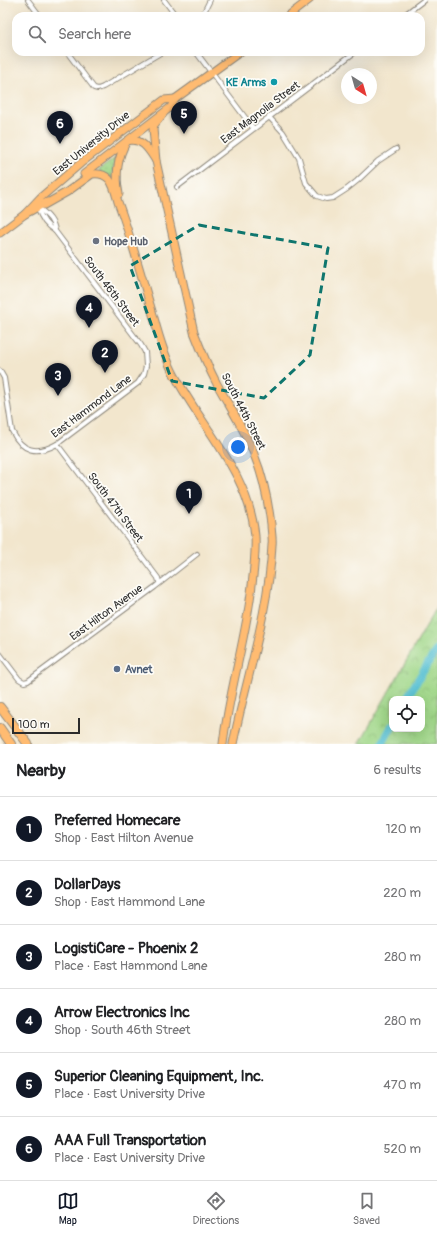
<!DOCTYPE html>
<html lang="en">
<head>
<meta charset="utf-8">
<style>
	:root { --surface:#fff; --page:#f2f2f2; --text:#202124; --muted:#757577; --line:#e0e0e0; --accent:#111827 }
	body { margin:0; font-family:Pangolin,sans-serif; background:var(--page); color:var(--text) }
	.controls { position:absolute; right:12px; bottom:12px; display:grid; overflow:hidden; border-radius:8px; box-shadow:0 4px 16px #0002 }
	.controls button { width:36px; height:36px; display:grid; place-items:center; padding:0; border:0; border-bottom:1px solid var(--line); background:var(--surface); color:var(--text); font:20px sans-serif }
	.compass { position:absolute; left:341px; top:68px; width:36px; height:36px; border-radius:50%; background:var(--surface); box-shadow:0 4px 16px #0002; rotate:143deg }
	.scale { position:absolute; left:12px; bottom:10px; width:68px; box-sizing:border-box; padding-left:4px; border:2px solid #2b2b2b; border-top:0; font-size:11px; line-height:14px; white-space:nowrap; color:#2b2b2b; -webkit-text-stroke:3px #fdfcf7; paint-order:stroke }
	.you { position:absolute; left:238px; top:447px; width:14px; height:14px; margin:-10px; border:3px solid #fff; border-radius:50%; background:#1a73e8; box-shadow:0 0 0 6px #1a73e833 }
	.badge { display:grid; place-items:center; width:26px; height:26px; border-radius:50%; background:var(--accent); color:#fff; font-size:13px; font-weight:700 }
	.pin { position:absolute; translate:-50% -33px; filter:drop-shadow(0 1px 2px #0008) }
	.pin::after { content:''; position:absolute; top:21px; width:14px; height:12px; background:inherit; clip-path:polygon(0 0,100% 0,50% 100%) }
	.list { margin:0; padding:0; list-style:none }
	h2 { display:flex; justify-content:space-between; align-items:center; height:52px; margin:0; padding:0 16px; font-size:17px }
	h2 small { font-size:13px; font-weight:400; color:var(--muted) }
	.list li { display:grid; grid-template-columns:26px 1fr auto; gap:12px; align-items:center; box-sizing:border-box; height:64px; padding:0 16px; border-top:1px solid var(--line) }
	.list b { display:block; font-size:15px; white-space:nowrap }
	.list p { margin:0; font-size:13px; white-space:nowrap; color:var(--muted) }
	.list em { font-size:13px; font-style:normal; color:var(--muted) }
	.icon { flex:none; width:22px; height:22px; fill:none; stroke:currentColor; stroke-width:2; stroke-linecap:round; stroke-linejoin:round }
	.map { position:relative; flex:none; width:437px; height:744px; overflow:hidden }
	.search { position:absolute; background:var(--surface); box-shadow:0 4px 16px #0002; left:12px; right:12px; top:12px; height:44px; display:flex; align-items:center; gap:10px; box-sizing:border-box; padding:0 14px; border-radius:12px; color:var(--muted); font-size:15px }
	.sheet { height:436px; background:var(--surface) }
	nav { display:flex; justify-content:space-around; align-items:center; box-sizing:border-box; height:56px; border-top:1px solid var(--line); background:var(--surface); font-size:11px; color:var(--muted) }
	nav a { display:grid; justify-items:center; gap:2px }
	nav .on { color:var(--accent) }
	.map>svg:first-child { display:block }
</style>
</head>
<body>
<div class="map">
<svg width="437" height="744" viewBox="0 0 437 744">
	<defs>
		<pattern id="grass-dots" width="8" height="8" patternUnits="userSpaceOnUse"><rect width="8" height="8" fill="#a0d789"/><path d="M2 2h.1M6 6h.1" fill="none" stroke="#8ab976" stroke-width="1.8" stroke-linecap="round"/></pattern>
		<pattern id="park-crowns" width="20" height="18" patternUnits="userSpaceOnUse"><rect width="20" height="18" fill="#a0d789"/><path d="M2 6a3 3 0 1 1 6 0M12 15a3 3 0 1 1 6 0" fill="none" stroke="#8ab976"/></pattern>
	</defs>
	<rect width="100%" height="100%" fill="#fdfcf7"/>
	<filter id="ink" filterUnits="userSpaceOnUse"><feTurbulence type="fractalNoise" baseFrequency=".025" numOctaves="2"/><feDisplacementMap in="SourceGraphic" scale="8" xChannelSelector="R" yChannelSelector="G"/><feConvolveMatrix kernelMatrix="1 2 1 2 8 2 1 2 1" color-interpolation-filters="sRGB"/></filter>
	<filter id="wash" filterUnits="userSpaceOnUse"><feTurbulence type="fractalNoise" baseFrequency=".012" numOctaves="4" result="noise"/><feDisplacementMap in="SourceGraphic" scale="16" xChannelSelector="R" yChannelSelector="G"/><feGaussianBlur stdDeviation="0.9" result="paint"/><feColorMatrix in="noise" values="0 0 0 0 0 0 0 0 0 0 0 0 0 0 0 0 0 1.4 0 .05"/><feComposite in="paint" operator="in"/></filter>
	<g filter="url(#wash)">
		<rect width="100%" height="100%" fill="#f2e6cd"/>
		<polygon fill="url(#grass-dots)" stroke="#66815a" points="115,158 112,178 99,171 99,170"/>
		<path fill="url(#park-crowns)" stroke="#66815a" fill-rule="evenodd" d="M 437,607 L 437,744 L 359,744 ZM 392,699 L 422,699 L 422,729 L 392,729 Z"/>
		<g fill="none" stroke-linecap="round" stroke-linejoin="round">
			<g stroke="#56c0d2" stroke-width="8">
				<polyline points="406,699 437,649"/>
				<polyline points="382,744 392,726"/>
			</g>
		</g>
	</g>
	<g filter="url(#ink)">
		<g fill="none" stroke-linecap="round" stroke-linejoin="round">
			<defs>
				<g id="street">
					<polyline points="28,0 40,16"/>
					<polyline points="164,0 176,16"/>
					<polyline points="202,16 210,0"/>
					<polyline points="403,16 424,0"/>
					<polyline points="67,52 94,88 98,89 103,87 162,52"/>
					<polyline points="196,52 253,128"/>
					<polyline points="269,117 283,132 299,158 306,183 317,196 326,199 333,198 347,189 357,181 378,161 396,149"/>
					<polyline points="177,187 355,52"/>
					<path d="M 37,207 C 46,213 54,220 55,231"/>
					<path d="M 0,371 L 4,378 L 12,431 C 22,452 37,455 57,444 L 138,383 L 144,374 L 146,366 L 145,352 L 141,345 L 55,231 C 46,226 41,218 38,208"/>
					<polyline points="57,444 158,578 159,582"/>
					<polyline points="0,654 19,679 24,682 28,681 155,587 197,554"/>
				</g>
				<g id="primary">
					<polyline points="288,16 309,0"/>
					<path d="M 163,114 L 154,125 L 153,129 L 156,161 L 194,332 C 201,350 208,367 217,384 C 230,408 246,431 255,457 C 264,479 268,501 271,524 C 271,531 273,539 272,545 C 269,612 246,679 233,744"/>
					<polyline points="84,174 171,107 175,99 240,52"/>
					<path d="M 119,194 C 115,175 117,158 127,141 C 142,137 149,150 156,161"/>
					<path d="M 44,205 L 67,192 L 92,174 C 98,173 104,174 109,179 C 114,185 116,195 118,202 C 132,240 142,279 154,318 C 159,337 165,358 175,376 C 203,429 249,473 255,536 C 256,552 254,568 252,585 C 246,639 229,691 223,744"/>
					<polyline points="25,214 47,202"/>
					<polyline points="0,233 25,214 40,198 81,163 164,100 175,99"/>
				</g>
				<g id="highway">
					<polyline points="0,707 28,744"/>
					<polyline points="0,728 11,744"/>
				</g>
			</defs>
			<use href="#street" stroke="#8e887c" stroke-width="6"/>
			<use href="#primary" stroke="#8e887c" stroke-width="9"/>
			<use href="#highway" stroke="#8e887c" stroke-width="10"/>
			<use href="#street" stroke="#fff" stroke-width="4"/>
			<use href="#primary" stroke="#ffbb71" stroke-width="7"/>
			<use href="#highway" stroke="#ffbb71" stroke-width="8"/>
		</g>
	</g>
	<path fill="none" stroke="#0f766e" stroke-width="3" stroke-dasharray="8 5" stroke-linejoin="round" d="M 199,225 L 328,248 L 310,355 L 264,398 L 172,381 L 130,266 Z"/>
	<circle fill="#0f9aa8" stroke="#fdfcf7" stroke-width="1.5" cx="274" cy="82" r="4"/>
	<circle fill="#6b7280" stroke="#fdfcf7" stroke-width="1.5" cx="96" cy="241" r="4"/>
	<circle fill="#5c6f8a" stroke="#fdfcf7" stroke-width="1.5" cx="117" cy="669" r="4"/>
	<g text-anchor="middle" stroke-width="3.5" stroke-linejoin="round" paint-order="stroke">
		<g font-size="11" font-weight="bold" fill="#0d838f" stroke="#fdfcf7" text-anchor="end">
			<text x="266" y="86">KE Arms</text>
		</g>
		<g font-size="11" fill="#2b2b2b" stroke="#fdfcf7">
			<text transform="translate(260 112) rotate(-37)" y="4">East Magnolia Street</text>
			<text transform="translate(91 143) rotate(-39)" y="4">East University Drive</text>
			<text transform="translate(112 291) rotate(53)" y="4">South 46th Street</text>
			<text transform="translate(91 406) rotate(-37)" y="4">East Hammond Lane</text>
			<text transform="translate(244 411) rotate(63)" y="4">South 44th Street</text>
			<text transform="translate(116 507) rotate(53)" y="4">South 47th Street</text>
			<text transform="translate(106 612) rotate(-36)" y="4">East Hilton Avenue</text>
		</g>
		<g font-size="11" font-weight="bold" fill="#5b616d" stroke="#fdfcf7" text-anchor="start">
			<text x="104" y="245">Hope Hub</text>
		</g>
		<g font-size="11" font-weight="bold" fill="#4e5e75" stroke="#fdfcf7" text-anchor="start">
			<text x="125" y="673">Avnet</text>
		</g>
	</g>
</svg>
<div class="controls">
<button><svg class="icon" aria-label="locate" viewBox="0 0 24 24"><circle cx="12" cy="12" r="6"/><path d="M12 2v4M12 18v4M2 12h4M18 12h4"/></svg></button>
</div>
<svg class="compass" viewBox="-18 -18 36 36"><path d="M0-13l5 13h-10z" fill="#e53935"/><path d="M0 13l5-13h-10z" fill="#757577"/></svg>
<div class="scale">100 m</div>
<div class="you"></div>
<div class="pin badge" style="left:189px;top:514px">1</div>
<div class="pin badge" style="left:105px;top:373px">2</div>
<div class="pin badge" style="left:58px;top:396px">3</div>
<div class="pin badge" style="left:89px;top:328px">4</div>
<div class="pin badge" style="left:184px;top:134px">5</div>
<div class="pin badge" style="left:60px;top:144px">6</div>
<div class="search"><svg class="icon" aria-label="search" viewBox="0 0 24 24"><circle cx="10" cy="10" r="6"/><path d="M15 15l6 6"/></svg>Search here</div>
</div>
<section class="sheet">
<h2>Nearby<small>6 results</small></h2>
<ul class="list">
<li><span class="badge">1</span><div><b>Preferred Homecare</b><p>Shop · East Hilton Avenue</p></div><em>120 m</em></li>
<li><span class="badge">2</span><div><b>DollarDays</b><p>Shop · East Hammond Lane</p></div><em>220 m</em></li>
<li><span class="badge">3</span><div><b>LogistiCare - Phoenix 2</b><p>Place · East Hammond Lane</p></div><em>280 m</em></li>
<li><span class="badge">4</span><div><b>Arrow Electronics Inc</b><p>Shop · South 46th Street</p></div><em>280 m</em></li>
<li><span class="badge">5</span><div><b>Superior Cleaning Equipment, Inc.</b><p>Place · East University Drive</p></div><em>470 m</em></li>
<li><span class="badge">6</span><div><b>AAA Full Transportation</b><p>Place · East University Drive</p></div><em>520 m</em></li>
</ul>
</section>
<nav>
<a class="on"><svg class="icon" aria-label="map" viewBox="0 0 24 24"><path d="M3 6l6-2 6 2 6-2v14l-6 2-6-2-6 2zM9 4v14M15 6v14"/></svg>Map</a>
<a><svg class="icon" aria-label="directions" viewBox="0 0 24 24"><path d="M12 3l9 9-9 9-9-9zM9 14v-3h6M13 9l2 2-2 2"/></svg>Directions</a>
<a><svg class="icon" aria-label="saved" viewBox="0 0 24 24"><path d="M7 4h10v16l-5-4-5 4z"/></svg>Saved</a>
</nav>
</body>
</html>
